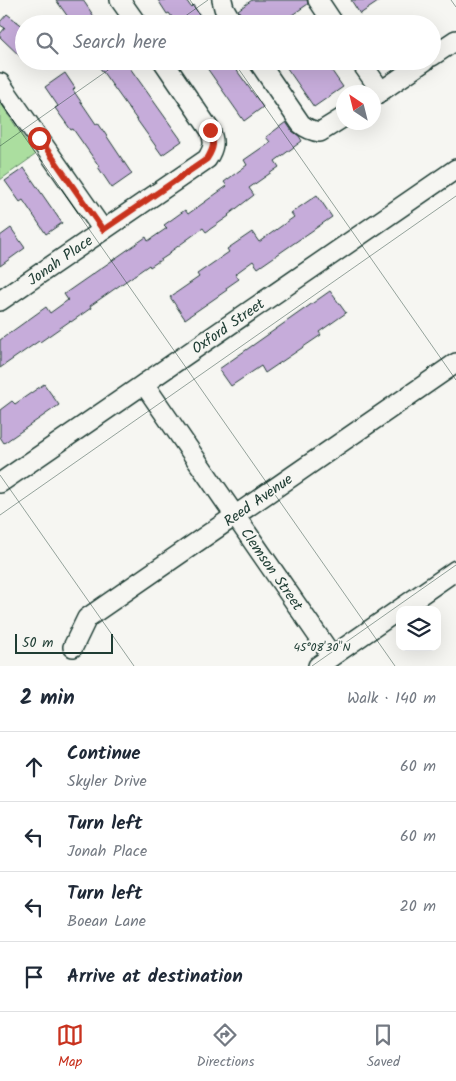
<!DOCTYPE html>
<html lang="en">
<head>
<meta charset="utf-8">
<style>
	:root { --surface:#fff; --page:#f6f6f7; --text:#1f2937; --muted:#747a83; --line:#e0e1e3; --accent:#c8321e }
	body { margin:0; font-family:Kalam,sans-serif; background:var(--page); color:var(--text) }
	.controls { position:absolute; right:15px; bottom:15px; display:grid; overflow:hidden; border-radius:10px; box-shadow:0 5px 20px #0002 }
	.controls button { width:45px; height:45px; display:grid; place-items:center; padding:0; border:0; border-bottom:1px solid var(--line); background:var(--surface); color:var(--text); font:25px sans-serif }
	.compass { position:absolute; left:336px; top:85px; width:45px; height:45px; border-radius:50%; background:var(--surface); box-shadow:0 5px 20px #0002; rotate:325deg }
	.scale { position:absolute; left:15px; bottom:12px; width:98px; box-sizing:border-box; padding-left:5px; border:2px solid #1f3d34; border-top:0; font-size:14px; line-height:18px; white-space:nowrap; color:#1f3d34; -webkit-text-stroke:4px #f6f6f2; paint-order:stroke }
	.stop { position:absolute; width:15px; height:15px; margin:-11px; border:4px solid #c8321e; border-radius:50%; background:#fff }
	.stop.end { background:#c8321e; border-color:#fff; box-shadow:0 1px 5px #0008 }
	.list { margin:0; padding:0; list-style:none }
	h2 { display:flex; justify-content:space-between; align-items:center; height:65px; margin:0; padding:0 20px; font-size:21px }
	h2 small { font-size:16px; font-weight:400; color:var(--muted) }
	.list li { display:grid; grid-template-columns:32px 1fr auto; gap:15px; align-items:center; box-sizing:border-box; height:70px; padding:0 20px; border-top:1px solid var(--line) }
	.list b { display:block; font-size:19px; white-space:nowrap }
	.list p { margin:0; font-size:16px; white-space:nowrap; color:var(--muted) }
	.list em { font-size:16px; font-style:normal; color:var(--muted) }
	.icon { flex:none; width:28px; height:28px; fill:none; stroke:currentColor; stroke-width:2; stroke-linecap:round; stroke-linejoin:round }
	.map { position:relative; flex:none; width:456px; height:666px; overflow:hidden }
	.search { position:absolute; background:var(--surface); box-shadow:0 5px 20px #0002; left:15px; right:15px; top:15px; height:55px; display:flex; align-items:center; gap:12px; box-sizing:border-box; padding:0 18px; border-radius:28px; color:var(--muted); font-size:19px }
	.sheet { height:345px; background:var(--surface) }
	nav { display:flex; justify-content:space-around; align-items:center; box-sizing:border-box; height:70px; border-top:1px solid var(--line); background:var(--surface); font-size:14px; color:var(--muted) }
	nav a { display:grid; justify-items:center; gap:2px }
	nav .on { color:var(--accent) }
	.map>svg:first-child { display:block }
</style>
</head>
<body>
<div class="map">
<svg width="456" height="666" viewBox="0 0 456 666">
	<rect width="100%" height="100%" fill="#f6f6f2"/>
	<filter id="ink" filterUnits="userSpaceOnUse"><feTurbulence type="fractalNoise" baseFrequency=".02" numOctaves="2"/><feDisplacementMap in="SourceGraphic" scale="10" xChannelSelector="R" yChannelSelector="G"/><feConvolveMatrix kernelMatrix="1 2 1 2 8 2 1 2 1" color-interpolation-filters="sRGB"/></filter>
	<g filter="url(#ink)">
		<polygon fill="#abde9f" stroke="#658e6a" points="0,102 35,155 0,180"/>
		<g fill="#c6acda" stroke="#1f3d34">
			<polygon points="56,0 83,0 99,24 73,24"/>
			<polygon points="158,0 186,0 191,7 193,5 206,24 177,24 169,13 167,14"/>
			<polygon points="252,0 307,0 308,4 279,24 248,24 238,10"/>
			<polygon points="351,0 381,0 360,14"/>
			<polygon points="7,14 24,27 24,60 0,37 0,34 5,28 0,25 0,22"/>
			<polygon points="95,61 125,61 182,141 162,155"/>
			<polygon points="202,61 230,61 263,107 244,121"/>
			<polygon points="282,61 325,61 343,87 314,107"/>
			<polygon points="65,73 75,88 73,90 96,124 98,123 132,174 112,188 98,167 99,166 73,129 71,130 55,108 58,106 45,87"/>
			<polygon points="286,122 292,131 299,136 302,141 275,161 279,167 249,188 254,195 228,215 229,216 206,232 203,228 170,252 171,253 150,267 149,265 90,306 91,308 71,322 70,321 40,342 39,341 0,368 0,340 46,307 50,313 68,300 64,294 146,237 148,241 167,228 164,225 185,210 188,214 227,186 224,182 247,165 244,160 270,142 266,137"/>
			<polygon points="24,168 62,223 46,234 23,200 20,202 5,181"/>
			<polygon points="317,195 332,217 258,268 253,261 235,274 239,279 226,288 227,290 185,319 170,297 199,277 197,274 229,252 227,249 252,232 259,242 294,217 291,213"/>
			<polygon points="11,228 25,248 0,266 0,236"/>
			<polygon points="330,291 346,313 319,332 321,335 265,373 261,366 231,386 219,369"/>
			<polygon points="44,384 59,405 4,443 0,437 0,410 12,401 15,404"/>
		</g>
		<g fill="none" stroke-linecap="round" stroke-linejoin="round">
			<defs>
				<g id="minor">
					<polyline points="120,0 137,24"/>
					<polyline points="222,0 224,8 233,24"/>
					<polyline points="318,0 334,24"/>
					<polyline points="432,56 456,40"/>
					<path d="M 258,61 L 301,124 C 307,129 312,131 320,132 L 344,117"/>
					<polyline points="360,61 381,91"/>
					<polyline points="0,83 103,230"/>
					<polyline points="374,96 425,61"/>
					<path d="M 0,301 L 207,159 C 214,148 215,142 210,130 L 163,61"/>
					<polyline points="144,384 332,656"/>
					<polyline points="0,483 456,169"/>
					<polyline points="73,647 87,618 456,363"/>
					<polyline points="318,666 456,570"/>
				</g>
			</defs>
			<use href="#minor" stroke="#1f3d34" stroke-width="22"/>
			<use href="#minor" stroke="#f6f6f2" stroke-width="19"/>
		</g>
	</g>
	<g fill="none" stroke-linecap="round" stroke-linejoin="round" filter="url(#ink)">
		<path stroke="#c8321e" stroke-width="6" d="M 39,138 L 103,230 L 207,159 C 214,148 215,142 210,130"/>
	</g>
	<path fill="none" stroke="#1f3d34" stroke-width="1" stroke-opacity="0.45" d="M 190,0 L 207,24M 451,0 L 456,7M 174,24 L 208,0M 233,61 L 456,380M 0,102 L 395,666M 0,146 L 121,61M 0,475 L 134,666M 0,515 L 456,196M 312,666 L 456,565"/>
	<g text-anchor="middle" stroke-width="4" stroke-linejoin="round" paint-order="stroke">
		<g font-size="15" fill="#1f3d34" stroke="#f6f6f2">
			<text transform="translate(60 260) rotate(-35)" y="5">Jonah Place</text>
			<text transform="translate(228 326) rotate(-35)" y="5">Oxford Street</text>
			<text transform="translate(258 500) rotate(-35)" y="5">Reed Avenue</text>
			<text transform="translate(272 569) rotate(55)" y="5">Clemson Street</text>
		</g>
	</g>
	<g font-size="12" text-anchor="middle" fill="#1f3d34" stroke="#f6f6f2" stroke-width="4" stroke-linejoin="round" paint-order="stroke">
		<text x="322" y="651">45°08'30"N</text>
	</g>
</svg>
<div class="controls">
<button><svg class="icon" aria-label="layers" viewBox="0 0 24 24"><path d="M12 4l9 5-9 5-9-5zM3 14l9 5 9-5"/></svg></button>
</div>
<svg class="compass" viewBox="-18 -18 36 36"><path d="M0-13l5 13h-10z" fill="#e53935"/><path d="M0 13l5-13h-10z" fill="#747a83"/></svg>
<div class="scale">50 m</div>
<div class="stop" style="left:39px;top:138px"></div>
<div class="stop end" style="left:210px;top:130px"></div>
<div class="search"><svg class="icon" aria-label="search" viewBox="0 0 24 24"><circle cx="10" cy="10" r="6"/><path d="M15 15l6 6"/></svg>Search here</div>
</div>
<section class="sheet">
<h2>2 min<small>Walk · 140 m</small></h2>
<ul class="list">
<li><svg class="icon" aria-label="ahead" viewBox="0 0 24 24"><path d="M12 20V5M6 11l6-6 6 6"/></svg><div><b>Continue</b><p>Skyler Drive</p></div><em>60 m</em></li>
<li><svg class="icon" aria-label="left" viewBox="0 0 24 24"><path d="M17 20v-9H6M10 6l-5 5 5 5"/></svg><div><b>Turn left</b><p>Jonah Place</p></div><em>60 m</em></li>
<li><svg class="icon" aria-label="left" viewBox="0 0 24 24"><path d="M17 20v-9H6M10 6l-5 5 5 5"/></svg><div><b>Turn left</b><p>Boean Lane</p></div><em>20 m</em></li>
<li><svg class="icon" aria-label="arrive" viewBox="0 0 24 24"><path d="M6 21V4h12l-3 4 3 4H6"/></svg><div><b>Arrive at destination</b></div></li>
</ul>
</section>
<nav>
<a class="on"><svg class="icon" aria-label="map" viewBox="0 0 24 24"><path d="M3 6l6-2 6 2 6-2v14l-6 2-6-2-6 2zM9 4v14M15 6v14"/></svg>Map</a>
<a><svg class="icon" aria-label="directions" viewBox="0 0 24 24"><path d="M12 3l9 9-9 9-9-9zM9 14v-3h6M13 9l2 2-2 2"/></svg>Directions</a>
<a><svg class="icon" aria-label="saved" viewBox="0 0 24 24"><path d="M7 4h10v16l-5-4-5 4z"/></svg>Saved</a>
</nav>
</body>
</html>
